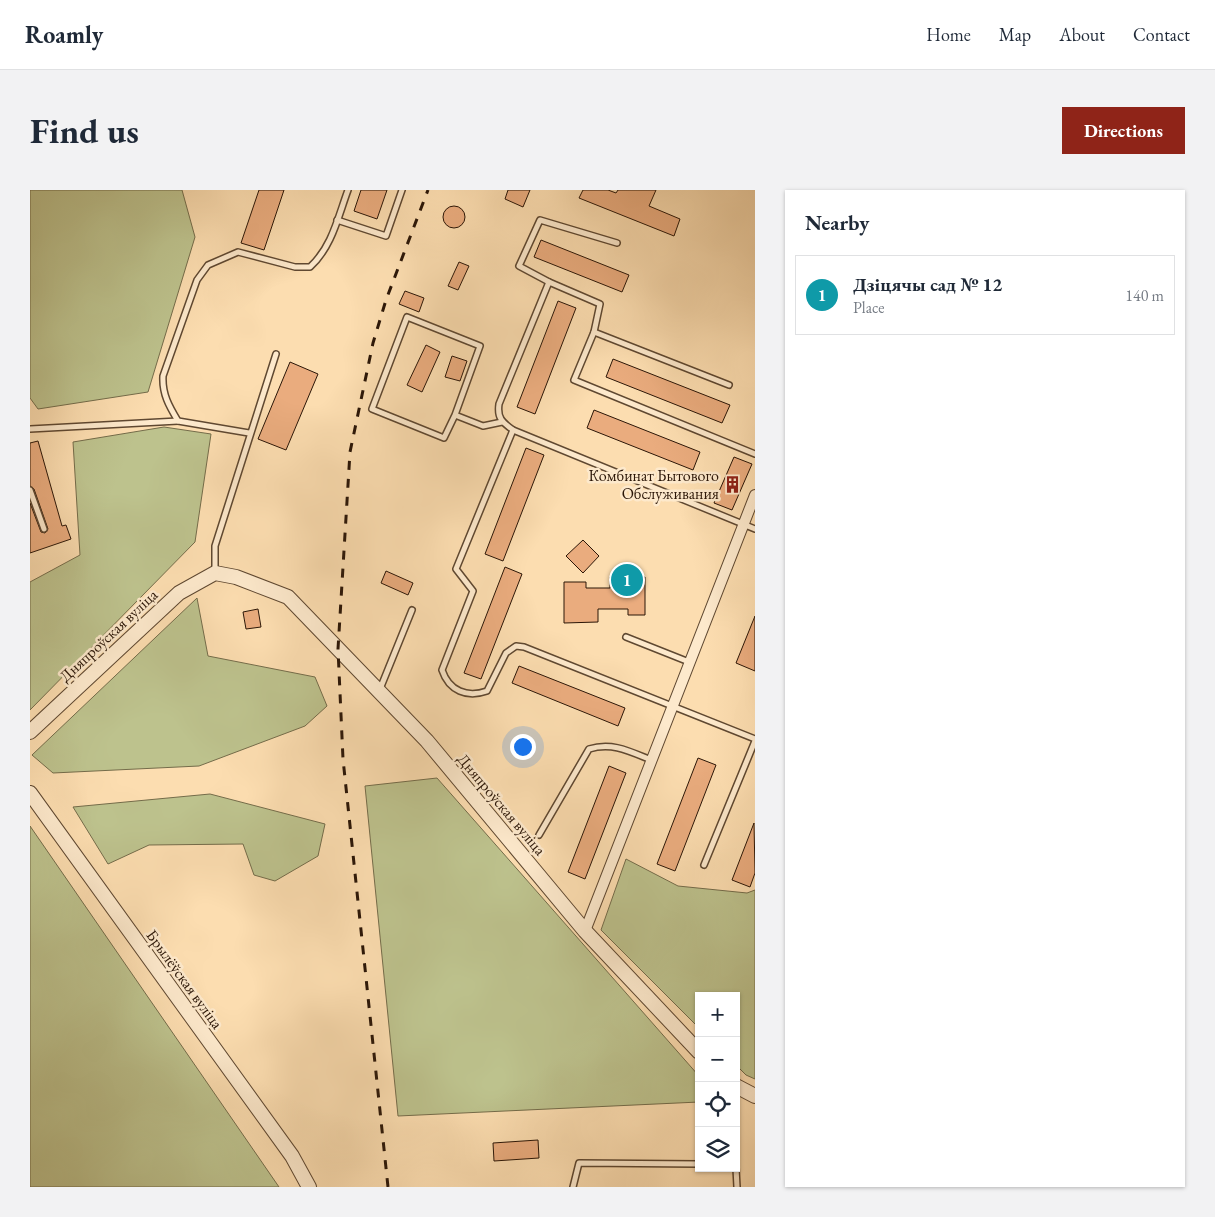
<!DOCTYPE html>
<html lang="en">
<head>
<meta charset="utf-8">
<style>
	:root { --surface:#fff; --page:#f2f2f3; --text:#1f2937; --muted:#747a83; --line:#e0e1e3; --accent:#8f2418 }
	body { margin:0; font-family:"EB Garamond",serif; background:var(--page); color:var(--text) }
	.controls { position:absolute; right:15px; bottom:15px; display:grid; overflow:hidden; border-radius:0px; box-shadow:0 1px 4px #0004 }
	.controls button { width:45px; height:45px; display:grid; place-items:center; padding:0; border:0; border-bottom:1px solid var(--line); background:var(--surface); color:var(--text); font:25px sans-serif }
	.you { position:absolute; left:492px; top:556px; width:18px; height:18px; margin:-12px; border:4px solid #fff; border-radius:50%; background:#1a73e8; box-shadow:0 0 0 8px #1a73e833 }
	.badge { display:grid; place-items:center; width:32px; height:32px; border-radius:50%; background:var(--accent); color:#fff; font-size:16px; font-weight:700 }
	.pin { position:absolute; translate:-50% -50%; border:2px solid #fff; box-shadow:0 1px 5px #0006 }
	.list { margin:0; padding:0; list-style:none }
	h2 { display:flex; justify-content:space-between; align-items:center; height:65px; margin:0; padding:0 20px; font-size:21px }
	h2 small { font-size:16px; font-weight:400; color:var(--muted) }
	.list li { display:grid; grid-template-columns:32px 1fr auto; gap:15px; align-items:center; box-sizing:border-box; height:80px; margin:0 10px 10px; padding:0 10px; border:1px solid var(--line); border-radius:0px }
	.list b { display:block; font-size:19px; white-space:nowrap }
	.list p { margin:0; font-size:16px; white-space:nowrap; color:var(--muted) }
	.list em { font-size:16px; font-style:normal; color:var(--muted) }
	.icon { flex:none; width:28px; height:28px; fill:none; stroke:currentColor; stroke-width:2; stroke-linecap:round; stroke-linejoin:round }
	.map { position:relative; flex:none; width:725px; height:997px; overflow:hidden; border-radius:0px }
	header { display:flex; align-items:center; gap:30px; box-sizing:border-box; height:70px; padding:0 25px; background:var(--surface); border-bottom:1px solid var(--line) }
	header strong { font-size:24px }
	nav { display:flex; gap:28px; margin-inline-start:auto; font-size:18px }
	.intro { display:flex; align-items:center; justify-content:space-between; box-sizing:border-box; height:120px; padding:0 30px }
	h1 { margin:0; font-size:35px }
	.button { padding:12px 22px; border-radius:0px; background:var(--accent); color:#fff; font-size:18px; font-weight:700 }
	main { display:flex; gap:30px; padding:0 30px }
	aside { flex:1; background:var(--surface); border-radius:0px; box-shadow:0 1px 4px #0004 }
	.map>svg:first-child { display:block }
</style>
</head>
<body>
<header>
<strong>Roamly</strong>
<nav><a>Home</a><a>Map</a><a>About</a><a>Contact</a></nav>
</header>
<div class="intro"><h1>Find us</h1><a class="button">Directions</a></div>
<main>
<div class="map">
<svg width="725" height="997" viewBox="0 0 725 997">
	<rect width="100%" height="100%" fill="#fcddb0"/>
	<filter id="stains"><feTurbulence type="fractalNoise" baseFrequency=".004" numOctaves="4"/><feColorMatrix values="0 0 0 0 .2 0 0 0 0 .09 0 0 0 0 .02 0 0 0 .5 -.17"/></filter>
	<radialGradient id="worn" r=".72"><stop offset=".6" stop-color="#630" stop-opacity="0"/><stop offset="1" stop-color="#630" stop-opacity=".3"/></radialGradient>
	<g fill="#bdc28d" stroke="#746c4a">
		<polygon points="0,0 152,0 165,47 118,202 8,219 0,208"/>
		<polygon points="134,237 181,244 165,352 0,520 0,392 50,365 43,252"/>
		<polygon points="167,408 178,466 285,487 297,516 275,536 169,576 23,583 2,565"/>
		<polygon points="407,588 669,886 669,912 368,926 335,596"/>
		<polygon points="180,604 295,634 288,666 245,691 224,685 213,654 119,655 78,674 43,617"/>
		<polygon points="0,636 249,997 0,997"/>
		<polygon points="596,669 648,696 717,703 725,700 725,889 716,885 706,875 706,806 669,806 669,838 571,740"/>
	</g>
	<g fill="#eaac7e" stroke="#2b1607">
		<polygon points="229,0 254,0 234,60 211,53"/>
		<polygon points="331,0 357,0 347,29 324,21"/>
		<polygon points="478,0 500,0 493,17 475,9"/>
		<polygon points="553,0 578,0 586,3 588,0 626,0 619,16 650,29 644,46 549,8"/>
		<circle cx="424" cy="27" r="11"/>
		<polygon points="511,50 599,85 592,102 504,67"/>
		<polygon points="429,72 439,76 428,100 418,96"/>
		<polygon points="375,101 394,108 389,122 369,114"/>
		<polygon points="528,111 546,118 505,224 487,217"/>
		<polygon points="396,155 410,162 392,202 377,195"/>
		<polygon points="422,166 437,171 430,191 415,187"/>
		<polygon points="583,169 700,215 692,233 576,187"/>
		<polygon points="260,172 288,184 256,260 228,249"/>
		<polygon points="564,220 670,262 663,280 557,238"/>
		<polygon points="8,251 32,336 36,335 41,349 0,363 0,313 11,342 15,343 18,339 4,299 0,296 0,253"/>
		<polygon points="496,258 514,265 473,371 455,364"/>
		<polygon points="704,267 722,274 702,320 684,313"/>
		<polygon points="553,350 569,366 553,383 536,366"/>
		<polygon points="475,377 492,384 451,489 434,483"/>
		<polygon points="356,381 383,393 378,405 351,393"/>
		<polygon points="580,387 615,387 615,425 598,425 598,419 568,419 568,432 534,433 534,392 556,392 556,398 580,398"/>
		<polygon points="228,419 231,437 216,439 213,422"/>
		<polygon points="725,426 725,481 706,473"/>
		<polygon points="489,476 595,518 588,536 482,493"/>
		<polygon points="668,568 686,575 645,681 627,674"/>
		<polygon points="579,576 596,583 555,689 538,682"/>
		<polygon points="724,633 725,683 720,697 702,690"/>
		<polygon points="508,950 509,968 464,971 463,953"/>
	</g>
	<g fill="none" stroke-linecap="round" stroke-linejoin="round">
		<defs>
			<g id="service">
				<polyline points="307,30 356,46 372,0"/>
				<polyline points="519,92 489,76 510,30 587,53"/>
				<polyline points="564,142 699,195"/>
				<polyline points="425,225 414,248 342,219 377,127 450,156 425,225 453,236 472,232"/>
				<polyline points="0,239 148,231"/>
				<path d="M 483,240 C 472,232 467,228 469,214 L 519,92 L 570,114 L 564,142 L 544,190 L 725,264"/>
				<path d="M 219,243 L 148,231 C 139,216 132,204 133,186 L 167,90 L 178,75 L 208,62 L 265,77 L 280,77 C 302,57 308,27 318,0"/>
				<polyline points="0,300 14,339"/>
				<path d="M 725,339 L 483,240 L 426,379 L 443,401 L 412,480 C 419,501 437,508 457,501 L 476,463 L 486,456 L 494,457 L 725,549"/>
				<polyline points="185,382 185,356 246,164"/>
				<polyline points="596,447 659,472"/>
				<polyline points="350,499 382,420"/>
				<path d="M 509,645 L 559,559 C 582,552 599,561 621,570"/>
				<polyline points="674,675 725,551"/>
				<polyline points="706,978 707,997"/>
				<polyline points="543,997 549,973 669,974"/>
			</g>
			<polyline id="minor" points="555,741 725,305"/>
			<g id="tertiary">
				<polyline points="0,542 149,403 185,383 206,387 258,407 397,551 555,741 669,862"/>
				<polyline points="0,603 262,966 279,997"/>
				<polyline points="706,896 725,906"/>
			</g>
		</defs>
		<use href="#service" stroke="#5f4831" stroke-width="8"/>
		<use href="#minor" stroke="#5f4831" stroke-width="12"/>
		<use href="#tertiary" stroke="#5f4831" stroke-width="16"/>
		<use href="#service" stroke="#fde9cc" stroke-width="5"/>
		<use href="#minor" stroke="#fde9cc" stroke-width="10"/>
		<use href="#tertiary" stroke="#fde9cc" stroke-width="14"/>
		<polyline stroke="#2b1607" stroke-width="3" stroke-dasharray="9 9" stroke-linecap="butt" points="358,997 313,569 308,459 320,262 343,153 356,110 398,0"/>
	</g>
	<defs>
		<symbol id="building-bare" viewBox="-9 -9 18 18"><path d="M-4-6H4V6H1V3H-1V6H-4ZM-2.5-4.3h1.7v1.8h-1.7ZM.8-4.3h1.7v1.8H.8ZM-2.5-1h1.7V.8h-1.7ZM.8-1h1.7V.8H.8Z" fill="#8f2418" stroke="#fde9cc" stroke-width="2.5" paint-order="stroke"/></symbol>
	</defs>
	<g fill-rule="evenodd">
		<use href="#building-bare" x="690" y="282" width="25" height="25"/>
	</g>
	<g text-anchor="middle" stroke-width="5" stroke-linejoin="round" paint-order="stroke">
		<g font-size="16" fill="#2b1607" stroke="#fde9cc" text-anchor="end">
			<text x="689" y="291">Комбинат Бытового<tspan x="689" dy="18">Обслуживания</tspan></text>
		</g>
		<g font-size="16" fill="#2b1607" stroke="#fde9cc">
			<text transform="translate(78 445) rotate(-43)" y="6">Дняпроўская вуліца</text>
			<text transform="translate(472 614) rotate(50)" y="6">Дняпроўская вуліца</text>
			<text transform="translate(155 789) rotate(54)" y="6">Брылёўская вуліца</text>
		</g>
	</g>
	<rect width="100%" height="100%" filter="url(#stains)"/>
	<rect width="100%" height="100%" fill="url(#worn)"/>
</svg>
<div class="controls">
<button>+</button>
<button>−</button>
<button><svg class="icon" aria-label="locate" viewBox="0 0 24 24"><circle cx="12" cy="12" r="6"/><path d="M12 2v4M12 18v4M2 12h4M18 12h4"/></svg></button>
<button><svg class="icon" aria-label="layers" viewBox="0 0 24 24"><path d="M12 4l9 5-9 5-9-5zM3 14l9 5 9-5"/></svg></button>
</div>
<div class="you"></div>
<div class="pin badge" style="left:597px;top:390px;background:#0f9aa8">1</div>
</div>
<aside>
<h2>Nearby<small></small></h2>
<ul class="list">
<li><span class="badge" style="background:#0f9aa8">1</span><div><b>Дзіцячы сад № 12</b><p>Place</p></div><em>140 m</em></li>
</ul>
</aside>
</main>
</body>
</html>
